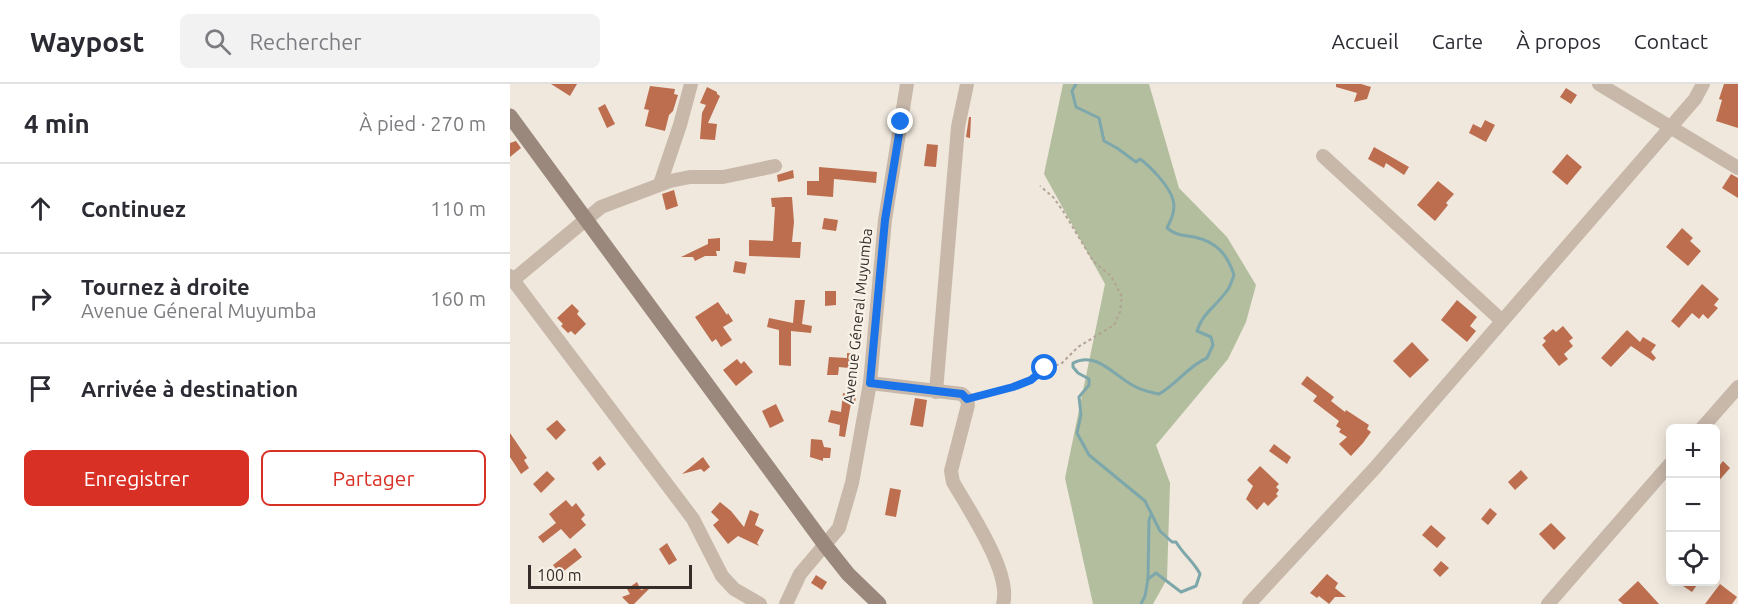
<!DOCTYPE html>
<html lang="fr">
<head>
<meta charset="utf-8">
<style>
	:root { --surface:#fff; --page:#f2f2f3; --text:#2b2b33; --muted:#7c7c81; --line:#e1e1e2; --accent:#d93025 }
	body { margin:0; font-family:Ubuntu,sans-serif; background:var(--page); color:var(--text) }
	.controls { position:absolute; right:18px; bottom:18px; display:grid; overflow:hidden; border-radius:9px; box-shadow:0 3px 15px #0003 }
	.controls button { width:54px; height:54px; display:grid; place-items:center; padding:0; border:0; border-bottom:2px solid var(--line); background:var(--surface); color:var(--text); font:30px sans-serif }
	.scale { position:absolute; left:18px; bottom:15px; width:164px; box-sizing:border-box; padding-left:6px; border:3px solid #352d29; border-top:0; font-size:16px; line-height:21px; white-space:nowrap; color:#352d29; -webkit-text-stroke:4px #f8f2e9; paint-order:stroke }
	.stop { position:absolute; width:18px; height:18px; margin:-14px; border:4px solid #1a73e8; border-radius:50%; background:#fff }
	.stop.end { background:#1a73e8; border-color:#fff; box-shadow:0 2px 6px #0008 }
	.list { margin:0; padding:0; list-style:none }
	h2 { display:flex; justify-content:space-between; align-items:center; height:78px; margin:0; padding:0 24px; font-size:26px }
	h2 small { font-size:20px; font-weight:400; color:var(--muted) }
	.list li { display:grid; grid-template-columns:39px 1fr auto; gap:18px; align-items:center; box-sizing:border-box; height:90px; padding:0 24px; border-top:2px solid var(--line) }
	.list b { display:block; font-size:22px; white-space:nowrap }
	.list p { margin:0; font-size:20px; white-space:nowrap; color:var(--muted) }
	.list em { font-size:20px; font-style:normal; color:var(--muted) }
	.actions { display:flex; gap:12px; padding:18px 24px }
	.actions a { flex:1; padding:14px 0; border:2px solid var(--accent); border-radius:9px; text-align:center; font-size:21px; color:var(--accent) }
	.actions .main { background:var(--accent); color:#fff }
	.icon { flex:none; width:33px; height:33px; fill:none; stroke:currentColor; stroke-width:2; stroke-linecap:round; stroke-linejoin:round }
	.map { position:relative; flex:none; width:1228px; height:520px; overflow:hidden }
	header { display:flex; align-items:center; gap:36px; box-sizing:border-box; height:84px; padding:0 30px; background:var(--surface); border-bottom:2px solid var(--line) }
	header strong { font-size:28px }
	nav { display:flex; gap:33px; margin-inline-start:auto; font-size:21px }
	.search { width:420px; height:54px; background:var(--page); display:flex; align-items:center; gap:15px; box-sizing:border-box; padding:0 21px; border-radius:9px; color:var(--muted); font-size:22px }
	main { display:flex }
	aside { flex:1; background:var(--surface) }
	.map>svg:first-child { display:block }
</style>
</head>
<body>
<header>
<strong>Waypost</strong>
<div class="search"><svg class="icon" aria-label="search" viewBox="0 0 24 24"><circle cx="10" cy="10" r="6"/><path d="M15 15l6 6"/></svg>Rechercher</div>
<nav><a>Accueil</a><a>Carte</a><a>À propos</a><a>Contact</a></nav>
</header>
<main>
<aside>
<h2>4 min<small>À pied · 270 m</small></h2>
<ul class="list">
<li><svg class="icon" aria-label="ahead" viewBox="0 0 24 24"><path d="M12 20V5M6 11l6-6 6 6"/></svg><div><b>Continuez</b></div><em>110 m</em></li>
<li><svg class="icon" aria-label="right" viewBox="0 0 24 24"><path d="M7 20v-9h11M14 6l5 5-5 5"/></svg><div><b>Tournez à droite</b><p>Avenue Géneral Muyumba</p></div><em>160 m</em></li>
<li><svg class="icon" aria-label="arrive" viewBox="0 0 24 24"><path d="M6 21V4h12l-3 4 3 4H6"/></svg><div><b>Arrivée à destination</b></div></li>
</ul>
<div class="actions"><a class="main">Enregistrer</a><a>Partager</a></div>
</aside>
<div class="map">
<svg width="1228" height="520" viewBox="0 0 1228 520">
	<rect width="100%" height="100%" fill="#f0e8dd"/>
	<polygon fill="#b2be9e" points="553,0 639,0 669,104 717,153 746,201 736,238 718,275 646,361 660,399 657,495 643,520 583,520 555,394 595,200 534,90"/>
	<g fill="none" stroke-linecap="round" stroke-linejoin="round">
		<g stroke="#7ea7ab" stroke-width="3">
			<path d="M 566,0 L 562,7 L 566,23 L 589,34 L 594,57 L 607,64 L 626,78 L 630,75 C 641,83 660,103 663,116 C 666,126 661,136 657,144 C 667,152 673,151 684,153 C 707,158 717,170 724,191 C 722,196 720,204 716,208 C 706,222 692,230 687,247 L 701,253 L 703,261 L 697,274 C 678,282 667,300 649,310 C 641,308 633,307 626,303 C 606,294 587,266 563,279 L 563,283 L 568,289 L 579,295 L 579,301 L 569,313 L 571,331 L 567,349 L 579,371 L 635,417 L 650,447 L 662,458 L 666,458 C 673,470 684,478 690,490 L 686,502 L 671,508 L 646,489 L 638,495 L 635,512 L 631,520"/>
			<polyline points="638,495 639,436 641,431"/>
		</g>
	</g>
	<g fill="#bc6e4f">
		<polygon points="41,0 67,0 60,12"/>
		<polygon points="826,0 851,0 861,3 857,15 844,18 847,9 826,3"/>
		<polygon points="1214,0 1228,0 1228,44 1206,37 1212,16 1209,15"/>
		<polygon points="140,2 165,5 164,10 168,11 163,27 159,31 155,47 135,42 139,26 134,25"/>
		<polygon points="197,3 207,8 207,10 210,12 198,39 207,40 205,56 190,55 192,29 196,21 190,19"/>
		<polygon points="1056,4 1067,11 1061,20 1050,13"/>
		<polygon points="95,20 105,40 97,44 88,24"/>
		<polygon points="459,33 461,33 460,54 456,53"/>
		<polygon points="975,36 985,41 976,58 959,49 963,40 971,44"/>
		<polygon points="6,57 11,64 0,73 0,59"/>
		<polygon points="417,60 428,61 426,83 414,82"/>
		<polygon points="864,63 899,83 894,91 876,79 874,84 858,75"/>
		<polygon points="1057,70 1072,83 1057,101 1042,88"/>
		<polygon points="309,83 367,88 366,99 324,95 323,113 297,111 297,97 309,97"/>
		<polygon points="283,86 284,94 268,98 267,91"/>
		<polygon points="1221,90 1228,94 1228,114 1212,104"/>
		<polygon points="928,97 944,110 936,119 938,121 925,137 907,121"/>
		<polygon points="164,106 168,122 156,126 152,110"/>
		<polygon points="276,113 282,113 284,138 282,158 291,158 290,174 239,172 239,156 263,157 265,123 262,123 261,114"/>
		<polygon points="314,134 328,136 326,147 312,145"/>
		<polygon points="1172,144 1183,154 1180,157 1191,167 1178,182 1156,163"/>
		<polygon points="210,154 210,167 206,167 207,172 195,172 185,177 183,173 171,173 198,160 198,155"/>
		<polygon points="225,177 237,179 235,190 223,188"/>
		<polygon points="1192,200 1209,215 1204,221 1208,224 1198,235 1193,230 1189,235 1182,229 1169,244 1161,237"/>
		<polygon points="315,207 326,207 326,221 315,222"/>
		<polygon points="285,216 295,216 292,240 302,242 301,249 281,247 281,282 269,281 269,246 257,243 259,234 283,239"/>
		<polygon points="947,216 967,233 960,242 966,247 957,258 931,236"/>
		<polygon points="208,218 217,231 218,229 223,237 213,243 222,256 211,263 206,255 202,258 185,233"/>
		<polygon points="62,220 69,227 67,230 76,240 65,251 61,247 58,249 51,242 53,240 47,234"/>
		<polygon points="1053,242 1063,254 1059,257 1063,262 1054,270 1058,275 1049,282 1032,261 1036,257 1033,254 1043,245 1046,248"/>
		<polygon points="1117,246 1130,258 1133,253 1146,261 1141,268 1146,274 1143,277 1121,262 1101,283 1091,274"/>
		<polygon points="902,258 919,276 900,294 883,277"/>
		<polygon points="337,269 349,270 348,285 329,283 328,291 317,291 319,273 337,274"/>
		<polygon points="227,275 231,280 234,277 243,288 226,302 213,286"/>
		<polygon points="797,292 824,313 821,317 835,328 836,326 859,341 857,345 861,348 853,359 841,372 829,360 837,353 829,348 831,345 826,342 829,337 803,317 807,312 791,300"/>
		<polygon points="333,309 346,311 345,320 341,319 335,353 329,352 330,341 318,338 321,326 331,328"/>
		<polygon points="405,314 417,316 413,343 400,341"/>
		<polygon points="266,320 274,337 260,344 252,327"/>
		<polygon points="47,336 56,346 46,356 36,345"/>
		<polygon points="0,349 17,374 14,376 19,384 11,390 0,373"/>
		<polygon points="301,355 312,356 314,363 321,364 320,374 313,374 313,377 300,373"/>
		<polygon points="764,360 781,373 777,380 759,367"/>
		<polygon points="90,372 96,380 88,387 82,379"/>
		<polygon points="193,373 200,383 194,388 191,385 172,390"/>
		<polygon points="1213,377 1220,384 1206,400 1206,386"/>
		<polygon points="750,382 769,400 766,403 769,406 766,410 768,412 758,422 754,418 747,426 736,415 743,402 737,396"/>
		<polygon points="1011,386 1018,394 1005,406 998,398"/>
		<polygon points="37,387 45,395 31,409 23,400"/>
		<polygon points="380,404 391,406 386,433 375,431"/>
		<polygon points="56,416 62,423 66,419 75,431 71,435 76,441 60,455 51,445 33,459 28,453 46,439 39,430"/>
		<polygon points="210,418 221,427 234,443 240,426 249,430 245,441 254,446 247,459 249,462 228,452 218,460 203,441 209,436 201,428"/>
		<polygon points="980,424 987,430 978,441 971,435"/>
		<polygon points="1041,439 1056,454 1044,466 1029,450"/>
		<polygon points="921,441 936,454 927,464 912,451"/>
		<polygon points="157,459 167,476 159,481 149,465"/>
		<polygon points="65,464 72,473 50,490 43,481"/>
		<polygon points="931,477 939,484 930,493 923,486"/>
		<polygon points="817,490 828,499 825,504 836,513 825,513 819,520 809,512 807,514 800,509"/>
		<polygon points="306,491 317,498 312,506 301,499"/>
		<polygon points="1128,497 1149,520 1113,520 1108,516"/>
		<polygon points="127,498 131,506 141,503 124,520 119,520 112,513 120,510 117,505"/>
		<polygon points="1167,498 1189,498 1182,508"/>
		<polygon points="1210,500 1227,513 1222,520 1195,520"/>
	</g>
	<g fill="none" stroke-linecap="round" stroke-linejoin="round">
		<polyline stroke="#b3a394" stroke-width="2" stroke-dasharray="3 3" stroke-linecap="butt" points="469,312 503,304 521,296 535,284 551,280 568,263 604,241 610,228 612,213 601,192 583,177 553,127 543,113 530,102"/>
		<g stroke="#c7b8aa" stroke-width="14">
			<polyline points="1089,0 1228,84"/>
			<polyline points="813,72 991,236"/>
			<polyline points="150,100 170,41 181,0"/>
			<polyline points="0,192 183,435 212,492 224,505 250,520"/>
			<polyline points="3,196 91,123 160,97 180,93 213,93 265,82"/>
			<path d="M 360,299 L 452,310 L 457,315 L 458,321 L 441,387 L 443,398 C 459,426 502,489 493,520"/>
			<polyline points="426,308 448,43 457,0"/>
			<polyline points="1192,344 1228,303"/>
			<polyline points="276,520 290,490 329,444 342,399 360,299 375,136 397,0"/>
			<polyline points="739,520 864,385 1185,15 1193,0"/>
			<polyline points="1038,520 1160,380"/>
		</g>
		<polyline stroke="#9b887c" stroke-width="15" points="0,32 315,461 338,490 369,520"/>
	</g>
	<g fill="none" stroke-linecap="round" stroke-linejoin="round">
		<polyline stroke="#1a73e8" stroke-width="8" points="391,38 375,136 360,299 452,310 457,315 503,303 521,296 535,284"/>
	</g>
	<g text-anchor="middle" stroke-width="4.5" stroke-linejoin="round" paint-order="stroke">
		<g font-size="15" fill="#352d29" stroke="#f8f2e9">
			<text transform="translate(348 232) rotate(-84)" y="5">Avenue Géneral Muyumba</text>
		</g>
	</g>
</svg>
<div class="controls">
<button>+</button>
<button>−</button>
<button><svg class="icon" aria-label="locate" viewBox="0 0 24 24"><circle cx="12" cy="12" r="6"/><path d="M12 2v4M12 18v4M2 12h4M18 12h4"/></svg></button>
</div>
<div class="scale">100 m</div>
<div class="stop" style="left:535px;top:284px"></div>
<div class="stop end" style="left:391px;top:38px"></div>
</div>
</main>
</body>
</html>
